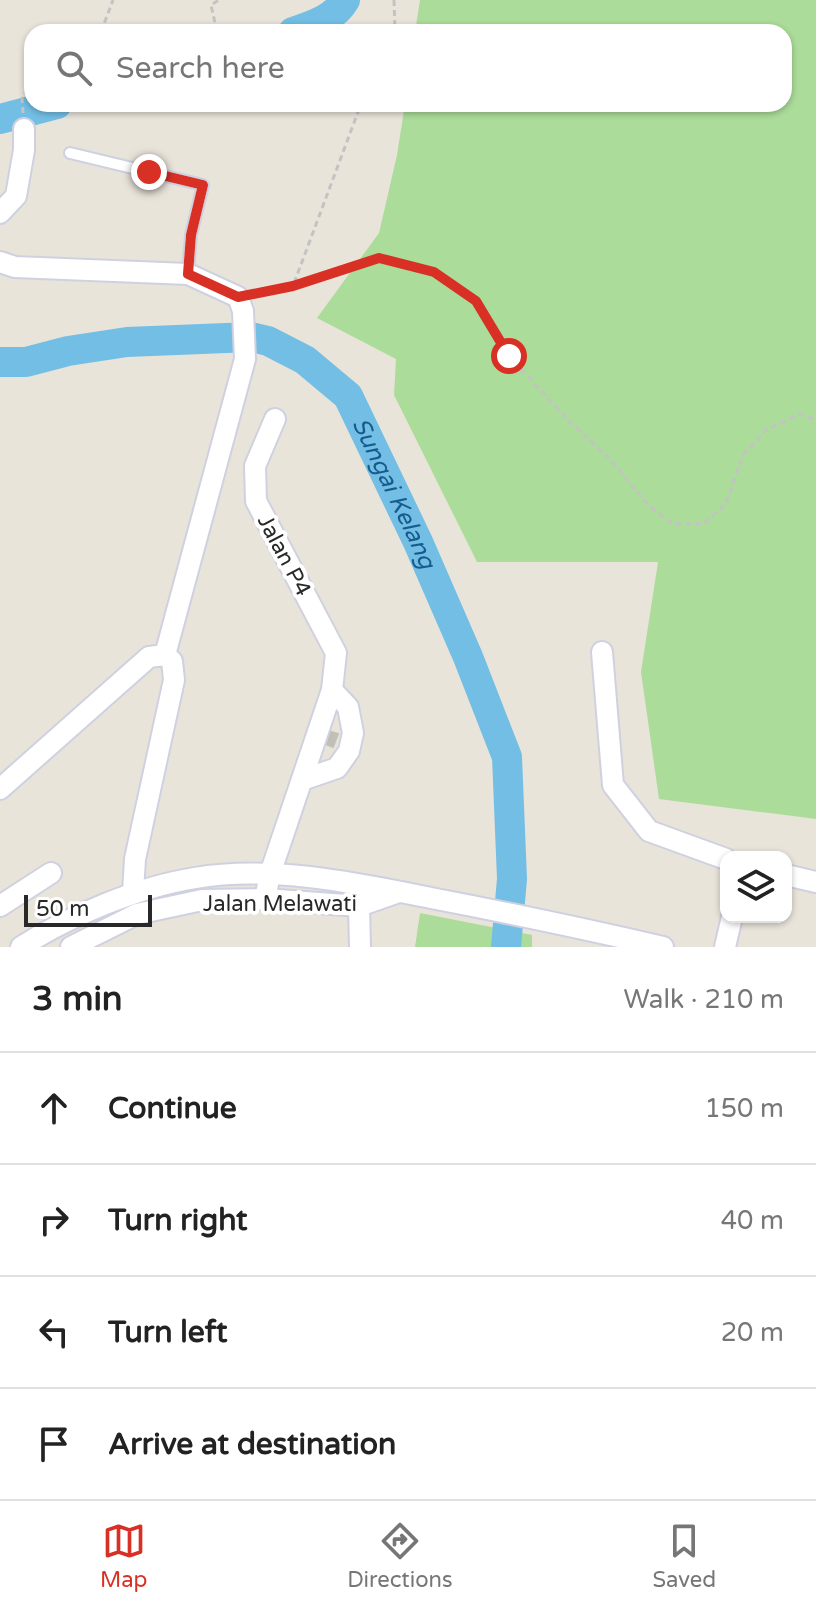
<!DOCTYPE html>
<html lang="en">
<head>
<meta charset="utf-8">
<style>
	:root { --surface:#fff; --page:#f2f2f2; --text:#222; --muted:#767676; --line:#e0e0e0; --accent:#d93025 }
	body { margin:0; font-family:"Varela Round",sans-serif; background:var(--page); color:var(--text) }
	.controls { position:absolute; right:24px; bottom:24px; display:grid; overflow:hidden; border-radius:16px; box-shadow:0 2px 6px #0004 }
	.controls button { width:72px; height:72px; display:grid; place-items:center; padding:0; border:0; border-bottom:2px solid var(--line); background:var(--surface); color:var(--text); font:40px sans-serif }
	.scale { position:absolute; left:24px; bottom:20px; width:128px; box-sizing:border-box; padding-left:8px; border:4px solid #282828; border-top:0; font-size:22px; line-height:28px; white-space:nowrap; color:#282828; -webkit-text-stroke:6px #fff; paint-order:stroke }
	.stop { position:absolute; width:24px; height:24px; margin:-18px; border:6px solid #d93025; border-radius:50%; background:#fff }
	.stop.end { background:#d93025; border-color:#fff; box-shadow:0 2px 8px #0008 }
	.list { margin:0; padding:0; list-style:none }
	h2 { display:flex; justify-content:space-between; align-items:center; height:104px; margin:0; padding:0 32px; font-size:34px }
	h2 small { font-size:26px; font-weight:400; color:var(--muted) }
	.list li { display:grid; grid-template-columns:52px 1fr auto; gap:24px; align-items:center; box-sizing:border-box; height:112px; padding:0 32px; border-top:2px solid var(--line) }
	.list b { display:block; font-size:30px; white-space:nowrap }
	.list em { font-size:26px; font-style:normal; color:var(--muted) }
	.icon { flex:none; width:44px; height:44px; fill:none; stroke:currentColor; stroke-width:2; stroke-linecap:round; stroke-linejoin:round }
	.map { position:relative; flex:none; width:816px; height:947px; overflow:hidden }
	.search { position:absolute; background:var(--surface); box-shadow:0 2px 6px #0004; left:24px; right:24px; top:24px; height:88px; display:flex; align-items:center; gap:20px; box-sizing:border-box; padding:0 28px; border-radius:24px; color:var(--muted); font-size:30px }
	.sheet { height:552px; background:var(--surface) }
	nav { display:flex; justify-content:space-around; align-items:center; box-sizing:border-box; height:112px; border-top:2px solid var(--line); background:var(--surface); font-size:22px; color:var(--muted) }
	nav a { display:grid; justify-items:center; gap:4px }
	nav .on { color:var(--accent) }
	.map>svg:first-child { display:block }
</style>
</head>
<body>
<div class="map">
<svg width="816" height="947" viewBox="0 0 816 947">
	<rect width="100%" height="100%" fill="#e9e4da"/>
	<g fill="#abdc9a">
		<polygon points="420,0 816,0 816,819 659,799 641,672 658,562 477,562 394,395 396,359 317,318 379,233 397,155 405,104 784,104 784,32 415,32"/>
		<polygon points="420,913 532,935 532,947 415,947"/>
	</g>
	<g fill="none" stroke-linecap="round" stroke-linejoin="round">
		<g stroke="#73bee5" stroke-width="30">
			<path d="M 293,32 C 313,25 334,19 345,0"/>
			<polyline points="0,119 57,104"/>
			<path id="s1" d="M 0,362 L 26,362 L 68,351 L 127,342 L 251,337 L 268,341 L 305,360 L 348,396 L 418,542 L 468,657 L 507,757 L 512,879 L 506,947"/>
		</g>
	</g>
	<polygon fill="#c1beb7" stroke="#c4c0b4" stroke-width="2" points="328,731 338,734 333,747 323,743"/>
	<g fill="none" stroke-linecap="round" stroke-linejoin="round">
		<defs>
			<polyline id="lane" points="70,153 203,185 191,235 188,274"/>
			<g id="street">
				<polyline points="0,213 16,196 24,150 24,129"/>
				<polyline points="0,262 15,267 188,274 238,297 243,311 245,359 165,655"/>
				<polyline points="602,652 613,785 649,831 726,859"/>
				<polyline points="302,780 337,768 349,751 353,733 348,707 332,690"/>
				<polyline points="0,789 149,657 165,655 172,661 174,680 135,859 133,892"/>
				<polyline points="786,875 816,882"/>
				<polyline points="265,899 270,874 332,690 336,653 256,501 255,466 275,419"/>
				<polyline points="0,906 51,873"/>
				<polyline points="359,906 360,947"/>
				<path d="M 21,947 C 69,916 138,887 195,878 C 271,865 356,883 431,898 C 509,913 586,929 663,947"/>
				<polyline points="71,947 137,914 202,900 265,899 359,906 396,893"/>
				<polyline points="725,947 732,917"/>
			</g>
		</defs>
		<use href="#lane" stroke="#cfd1e0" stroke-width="14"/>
		<use href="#street" stroke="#cfd1e0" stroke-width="24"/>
		<g stroke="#c3c3c3" stroke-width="3" stroke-dasharray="6 4" stroke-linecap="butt">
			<polyline points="394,0 395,32"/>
			<polyline points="101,32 113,0"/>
			<polyline points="217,32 211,5 219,0"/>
			<polyline points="23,113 22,98 32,81"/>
			<polyline points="293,286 379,258 434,272 476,301 509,356 569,421 611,460 648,505 673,524 704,524 726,503 743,455 766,430 799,414 816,420"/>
			<polyline points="257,293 293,286 361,104"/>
		</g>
		<use href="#lane" stroke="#fff" stroke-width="10"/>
		<use href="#street" stroke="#fff" stroke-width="20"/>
	</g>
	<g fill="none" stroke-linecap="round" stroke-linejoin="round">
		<polyline stroke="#d93025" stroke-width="10" points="149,172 203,185 191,235 188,274 238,297 293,286 379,258 434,272 476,301 509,356"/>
	</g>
	<g text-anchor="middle" stroke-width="8" stroke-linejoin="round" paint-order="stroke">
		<g font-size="22" fill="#282828" stroke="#fff">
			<text transform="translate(285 555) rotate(62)" y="8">Jalan P4</text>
			<text x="280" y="911">Jalan Melawati</text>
		</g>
		<g font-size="24" font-style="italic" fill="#165b8d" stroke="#fff">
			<text dy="8" stroke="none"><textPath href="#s1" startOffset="476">Sungai Kelang</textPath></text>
		</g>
	</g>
</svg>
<div class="controls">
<button><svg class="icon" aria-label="layers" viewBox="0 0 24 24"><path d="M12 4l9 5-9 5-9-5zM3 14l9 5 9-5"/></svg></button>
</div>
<div class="scale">50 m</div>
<div class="stop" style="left:509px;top:356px"></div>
<div class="stop end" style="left:149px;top:172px"></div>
<div class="search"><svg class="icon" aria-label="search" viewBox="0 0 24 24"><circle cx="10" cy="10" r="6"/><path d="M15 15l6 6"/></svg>Search here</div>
</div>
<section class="sheet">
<h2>3 min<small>Walk · 210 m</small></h2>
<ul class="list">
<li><svg class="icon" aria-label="ahead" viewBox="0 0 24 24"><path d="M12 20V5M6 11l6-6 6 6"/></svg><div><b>Continue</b></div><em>150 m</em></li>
<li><svg class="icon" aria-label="right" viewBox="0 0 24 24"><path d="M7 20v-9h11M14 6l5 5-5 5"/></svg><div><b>Turn right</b></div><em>40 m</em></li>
<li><svg class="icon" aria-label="left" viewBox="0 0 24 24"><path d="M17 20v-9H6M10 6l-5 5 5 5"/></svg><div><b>Turn left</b></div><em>20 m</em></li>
<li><svg class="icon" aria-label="arrive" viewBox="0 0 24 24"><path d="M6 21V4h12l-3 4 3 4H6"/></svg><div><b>Arrive at destination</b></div></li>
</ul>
</section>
<nav>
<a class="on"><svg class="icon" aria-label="map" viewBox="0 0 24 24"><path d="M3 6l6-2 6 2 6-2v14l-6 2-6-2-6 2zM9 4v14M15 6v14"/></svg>Map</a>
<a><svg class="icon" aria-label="directions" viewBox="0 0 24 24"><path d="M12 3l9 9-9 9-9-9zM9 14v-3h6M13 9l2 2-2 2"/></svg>Directions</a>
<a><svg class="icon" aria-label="saved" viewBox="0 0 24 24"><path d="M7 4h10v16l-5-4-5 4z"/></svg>Saved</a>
</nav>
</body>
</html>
